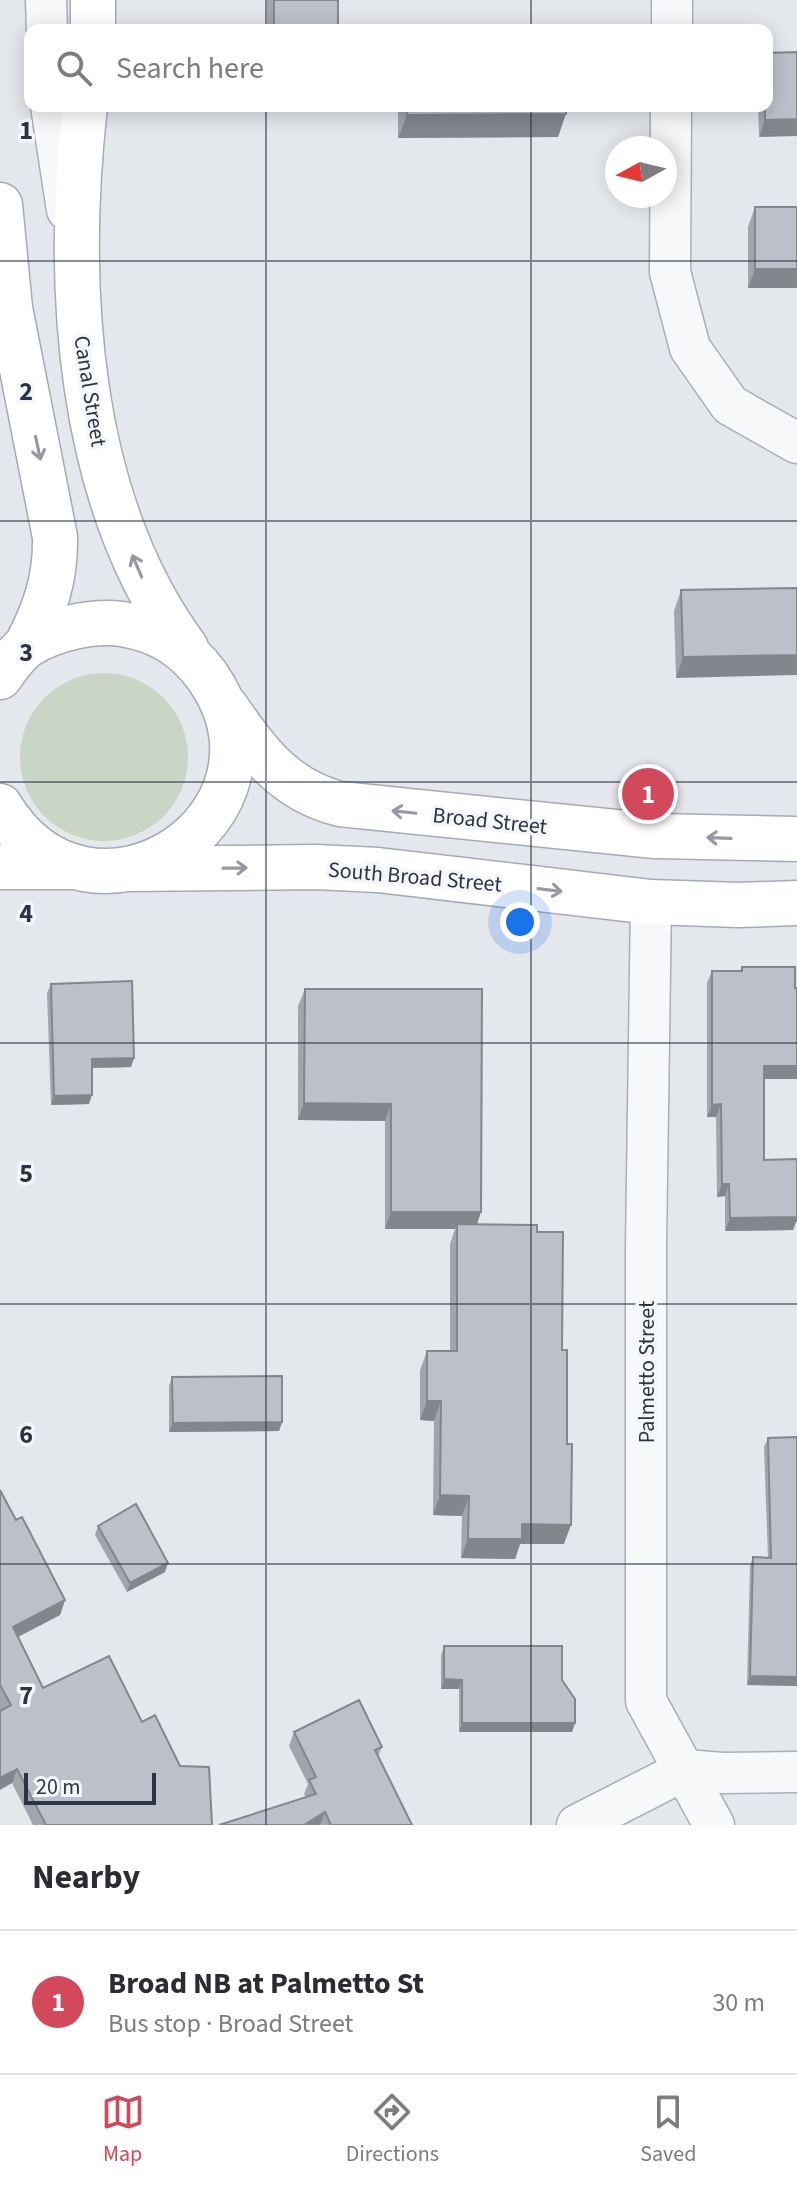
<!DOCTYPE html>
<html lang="en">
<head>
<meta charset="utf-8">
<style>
	:root { --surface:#fff; --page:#f7f7f7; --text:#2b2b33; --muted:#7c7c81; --line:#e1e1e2; --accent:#d1495b }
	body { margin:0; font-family:"Source Sans 3",sans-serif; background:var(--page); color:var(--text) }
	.compass { position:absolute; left:605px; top:136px; width:72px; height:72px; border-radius:50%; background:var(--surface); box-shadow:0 4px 20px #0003; rotate:262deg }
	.scale { position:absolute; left:24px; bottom:20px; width:132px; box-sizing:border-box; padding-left:8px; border:4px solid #2b3445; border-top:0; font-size:22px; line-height:28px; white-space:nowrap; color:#2b3445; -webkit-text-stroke:6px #f4f6f9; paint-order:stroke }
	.you { position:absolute; left:520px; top:922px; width:28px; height:28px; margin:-20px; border:6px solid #fff; border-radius:50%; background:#1a73e8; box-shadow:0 0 0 12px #1a73e833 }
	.badge { display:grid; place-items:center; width:52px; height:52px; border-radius:50%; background:var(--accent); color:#fff; font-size:26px; font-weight:700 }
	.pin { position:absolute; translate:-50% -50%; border:4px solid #fff; box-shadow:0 2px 8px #0006 }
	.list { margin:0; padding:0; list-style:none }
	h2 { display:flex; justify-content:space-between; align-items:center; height:104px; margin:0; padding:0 32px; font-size:34px }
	h2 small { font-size:26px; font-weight:400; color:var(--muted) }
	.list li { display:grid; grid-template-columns:52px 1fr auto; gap:24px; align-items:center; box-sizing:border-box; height:144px; padding:0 32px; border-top:2px solid var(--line) }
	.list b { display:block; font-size:30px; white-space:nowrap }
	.list p { margin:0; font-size:26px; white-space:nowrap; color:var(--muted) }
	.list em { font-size:26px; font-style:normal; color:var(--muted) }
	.icon { flex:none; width:44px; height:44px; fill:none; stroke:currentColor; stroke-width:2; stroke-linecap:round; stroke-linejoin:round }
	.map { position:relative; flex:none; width:797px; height:1825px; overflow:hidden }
	.search { position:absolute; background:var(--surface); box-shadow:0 4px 20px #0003; left:24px; right:24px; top:24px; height:88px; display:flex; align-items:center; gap:20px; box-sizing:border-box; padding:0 28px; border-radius:16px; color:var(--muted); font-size:30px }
	.sheet { height:248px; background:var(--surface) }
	nav { display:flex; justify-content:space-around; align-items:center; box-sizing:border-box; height:112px; border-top:2px solid var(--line); background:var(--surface); font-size:22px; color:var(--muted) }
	nav a { display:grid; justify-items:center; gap:4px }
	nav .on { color:var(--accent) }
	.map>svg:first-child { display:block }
</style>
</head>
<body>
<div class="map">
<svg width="797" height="1825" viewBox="0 0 797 1825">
	<rect width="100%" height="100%" fill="#e4e7ec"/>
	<circle fill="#c9d6c5" cx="104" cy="757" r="84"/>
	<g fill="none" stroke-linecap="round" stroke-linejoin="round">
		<defs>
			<g id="minor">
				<polyline points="46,0 47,30"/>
				<polyline points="672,30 672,0"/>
				<polyline points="51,106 67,210"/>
				<polyline points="671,106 670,272 690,348 730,405 797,443"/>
				<polyline points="651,902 646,1246 646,1701 714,1825"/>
				<polyline points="577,1825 685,1770 723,1773 797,1772"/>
			</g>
			<g id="primary">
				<polyline points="93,30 93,0"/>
				<path d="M 85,106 C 65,284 76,499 186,648"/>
				<path d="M 0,205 L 10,308 L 55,537 C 56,577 45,611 26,646"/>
				<path d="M 0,677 C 8,666 17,652 28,645 C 53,629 92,620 122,624 C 159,630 185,646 207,676 C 305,816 91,957 0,806"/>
				<path d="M 226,707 C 257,752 284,790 340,804 L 655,836 L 797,839"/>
				<polyline points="0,867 70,867"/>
				<polyline points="129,869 316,867 378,870 651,902 739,905 797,903"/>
			</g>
		</defs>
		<use href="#minor" stroke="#a9aeb7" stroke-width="43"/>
		<use href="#primary" stroke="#a3abb8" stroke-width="47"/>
		<use href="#minor" stroke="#f7f8fa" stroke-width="40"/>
		<use href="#primary" stroke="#fff" stroke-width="44"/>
	</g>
	<g fill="#a1a5ae">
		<rect x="267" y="0" width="71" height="30"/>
		<polygon points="797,52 759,137 758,106 767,106"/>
		<polygon points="398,106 566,106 558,137 398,138"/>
		<polygon points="755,207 797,207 748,288 748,227"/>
		<polygon points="797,588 676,678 674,611 681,590"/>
		<polygon points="742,967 797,988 797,1079 764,1079 764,1160 797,1159 797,1222 796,1222 793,1230 725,1231 725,1196 717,1197 716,1117 707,1117 707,983 712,971 740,971"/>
		<polygon points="51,984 134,1058 131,1067 92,1068 89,1104 51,1105 47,993"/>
		<polygon points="305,989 481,1212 477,1224 537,1232 562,1350 564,1544 520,1544 515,1559 461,1558 462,1516 433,1515 434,1421 420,1420 420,1370 427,1351 450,1351 450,1244 455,1229 385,1229 385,1121 298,1120 298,1006"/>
		<polygon points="172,1377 282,1422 279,1431 169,1432 169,1386"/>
		<polygon points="797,1437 797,1686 747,1685 750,1566 753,1557 768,1558 764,1447 768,1438"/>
		<polygon points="0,1490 16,1520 65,1600 60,1615 18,1637 43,1688 142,1722 180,1766 212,1825 33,1825 12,1783 0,1709"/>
		<polygon points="98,1526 165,1572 127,1592 95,1535"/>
		<polygon points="444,1646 562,1680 575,1723 572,1732 459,1732 459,1689 441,1689 441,1655"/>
		<polygon points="294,1732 382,1747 378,1756 412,1825 219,1825 306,1798 304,1794 308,1784 289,1746"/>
	</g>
	<g fill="#83868d">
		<polygon points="566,114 558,137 398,138 407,115"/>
		<polygon points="797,119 797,136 759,137 765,120"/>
		<polygon points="755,269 797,269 797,288 748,288"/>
		<polygon points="797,655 797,675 676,678 683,657"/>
		<polygon points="134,1058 131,1067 88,1068 92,1059"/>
		<polygon points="764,1066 797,1066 797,1079 759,1079"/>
		<polygon points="92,1095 89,1104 51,1105 54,1096"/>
		<polygon points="304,1103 391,1104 385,1121 298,1120"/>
		<polygon points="721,1104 716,1117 707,1117 712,1105"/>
		<polygon points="722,1184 729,1184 725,1196 717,1197"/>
		<polygon points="797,1211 797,1222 796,1222 793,1230 725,1231 730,1218"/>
		<polygon points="391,1212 481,1212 475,1229 457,1224 455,1229 385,1229"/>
		<polygon points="427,1401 441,1401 434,1421 420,1420"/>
		<polygon points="282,1422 279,1431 169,1432 173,1423"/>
		<polygon points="440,1495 469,1496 462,1516 433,1515"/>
		<polygon points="522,1524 571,1525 564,1544 520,1544 515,1559 461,1558 468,1539"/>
		<polygon points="168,1563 165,1572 127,1592 130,1583"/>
		<polygon points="65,1600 60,1615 8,1642 13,1627"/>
		<polygon points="750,1676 797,1677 797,1686 747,1685"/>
		<polygon points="444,1679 462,1680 459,1689 441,1689"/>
		<polygon points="462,1723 575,1723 572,1732 459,1732"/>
		<polygon points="17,1769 12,1783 0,1790 0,1778"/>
		<polygon points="325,1812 320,1825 304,1825"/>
	</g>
	<g fill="#bbc0ca" stroke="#83868d" stroke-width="2">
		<rect x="274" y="0" width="64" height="30"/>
		<polygon points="797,52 797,119 765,120 765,106 767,106 767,53"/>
		<polygon points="406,106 566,106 566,114 407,115"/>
		<rect x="755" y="207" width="42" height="62"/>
		<polygon points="797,588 797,655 683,657 681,590"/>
		<polygon points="742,967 795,967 795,988 797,988 797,1066 764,1066 764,1160 797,1159 797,1217 730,1218 729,1184 722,1184 721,1104 712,1105 712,971 742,971"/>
		<polygon points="132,981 134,1058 92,1059 92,1095 54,1096 51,984"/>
		<polygon points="305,989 482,989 481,1212 391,1212 391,1104 304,1103"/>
		<polygon points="457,1224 537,1225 537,1232 563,1232 562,1350 567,1350 567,1444 572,1444 571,1525 522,1524 522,1539 468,1539 469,1496 440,1495 441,1401 427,1401 427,1351 457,1351"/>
		<polygon points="282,1376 282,1422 173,1423 172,1377"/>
		<polygon points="797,1437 797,1677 750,1676 753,1557 771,1558 768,1438"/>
		<polygon points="0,1490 16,1520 22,1517 65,1600 13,1627 43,1688 109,1656 142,1722 155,1715 180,1766 209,1767 212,1825 46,1825 17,1769 0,1778 0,1711 11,1705 0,1685"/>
		<polygon points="136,1504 168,1563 130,1583 98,1526"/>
		<polygon points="444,1646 562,1646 562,1680 575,1699 575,1723 462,1723 462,1680 444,1679"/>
		<polygon points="359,1700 382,1747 375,1750 412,1825 331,1825 325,1812 304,1825 219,1825 316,1794 309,1780 316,1777 294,1732"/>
	</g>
	<defs><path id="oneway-shaft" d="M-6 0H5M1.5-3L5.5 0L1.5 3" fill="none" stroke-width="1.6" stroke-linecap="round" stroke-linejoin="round" transform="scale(2)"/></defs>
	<g stroke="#959aa2">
		<use href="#oneway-shaft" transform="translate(38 448) rotate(78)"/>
		<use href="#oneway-shaft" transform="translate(137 566) rotate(-113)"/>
		<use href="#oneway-shaft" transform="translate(404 812) rotate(-174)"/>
		<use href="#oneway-shaft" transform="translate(719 838) rotate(-178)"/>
		<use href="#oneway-shaft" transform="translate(235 868) rotate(-1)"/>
		<use href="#oneway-shaft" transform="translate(550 890) rotate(7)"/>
	</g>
	<path fill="none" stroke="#2b3445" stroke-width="2" stroke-opacity="0.55" d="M 266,0 L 266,30M 531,0 L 531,30M 266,106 L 266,1825M 531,106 L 531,1825M 0,261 L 797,261M 0,521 L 797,521M 0,782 L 797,782M 0,1043 L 797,1043M 0,1304 L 797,1304M 0,1564 L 797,1564"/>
	<g text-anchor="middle" stroke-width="7" stroke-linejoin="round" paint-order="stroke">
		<g font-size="22" fill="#2b3445" stroke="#f4f6f9">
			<text transform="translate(91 391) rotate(81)" y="8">Canal Street</text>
			<text transform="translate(490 820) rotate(6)" y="8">Broad Street</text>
			<text transform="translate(415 876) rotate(5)" y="8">South Broad Street</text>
			<text transform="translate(646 1372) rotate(-90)" y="8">Palmetto Street</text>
		</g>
	</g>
	<g font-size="26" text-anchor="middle" font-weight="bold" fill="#2b3445" stroke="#f4f6f9" stroke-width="7" stroke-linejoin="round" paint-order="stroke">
		<text x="26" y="139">1</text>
		<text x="26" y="400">2</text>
		<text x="26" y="661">3</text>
		<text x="26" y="922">4</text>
		<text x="26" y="1182">5</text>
		<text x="26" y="1443">6</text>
		<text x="26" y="1704">7</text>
	</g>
</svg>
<svg class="compass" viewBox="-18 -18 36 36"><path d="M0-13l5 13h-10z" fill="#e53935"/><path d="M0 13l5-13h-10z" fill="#7c7c81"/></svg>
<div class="scale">20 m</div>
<div class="you"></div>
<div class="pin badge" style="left:648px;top:794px">1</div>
<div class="search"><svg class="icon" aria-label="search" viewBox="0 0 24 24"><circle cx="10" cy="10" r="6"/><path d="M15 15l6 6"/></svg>Search here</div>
</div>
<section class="sheet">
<h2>Nearby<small></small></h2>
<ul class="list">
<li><span class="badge">1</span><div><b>Broad NB at Palmetto St</b><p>Bus stop · Broad Street</p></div><em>30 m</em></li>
</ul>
</section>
<nav>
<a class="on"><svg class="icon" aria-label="map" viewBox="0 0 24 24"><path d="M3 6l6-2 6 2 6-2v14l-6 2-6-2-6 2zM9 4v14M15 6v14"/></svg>Map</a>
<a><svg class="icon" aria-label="directions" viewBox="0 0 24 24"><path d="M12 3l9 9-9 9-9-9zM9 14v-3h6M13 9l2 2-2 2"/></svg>Directions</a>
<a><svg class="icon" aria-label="saved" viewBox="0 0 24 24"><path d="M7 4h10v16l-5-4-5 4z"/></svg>Saved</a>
</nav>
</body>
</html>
